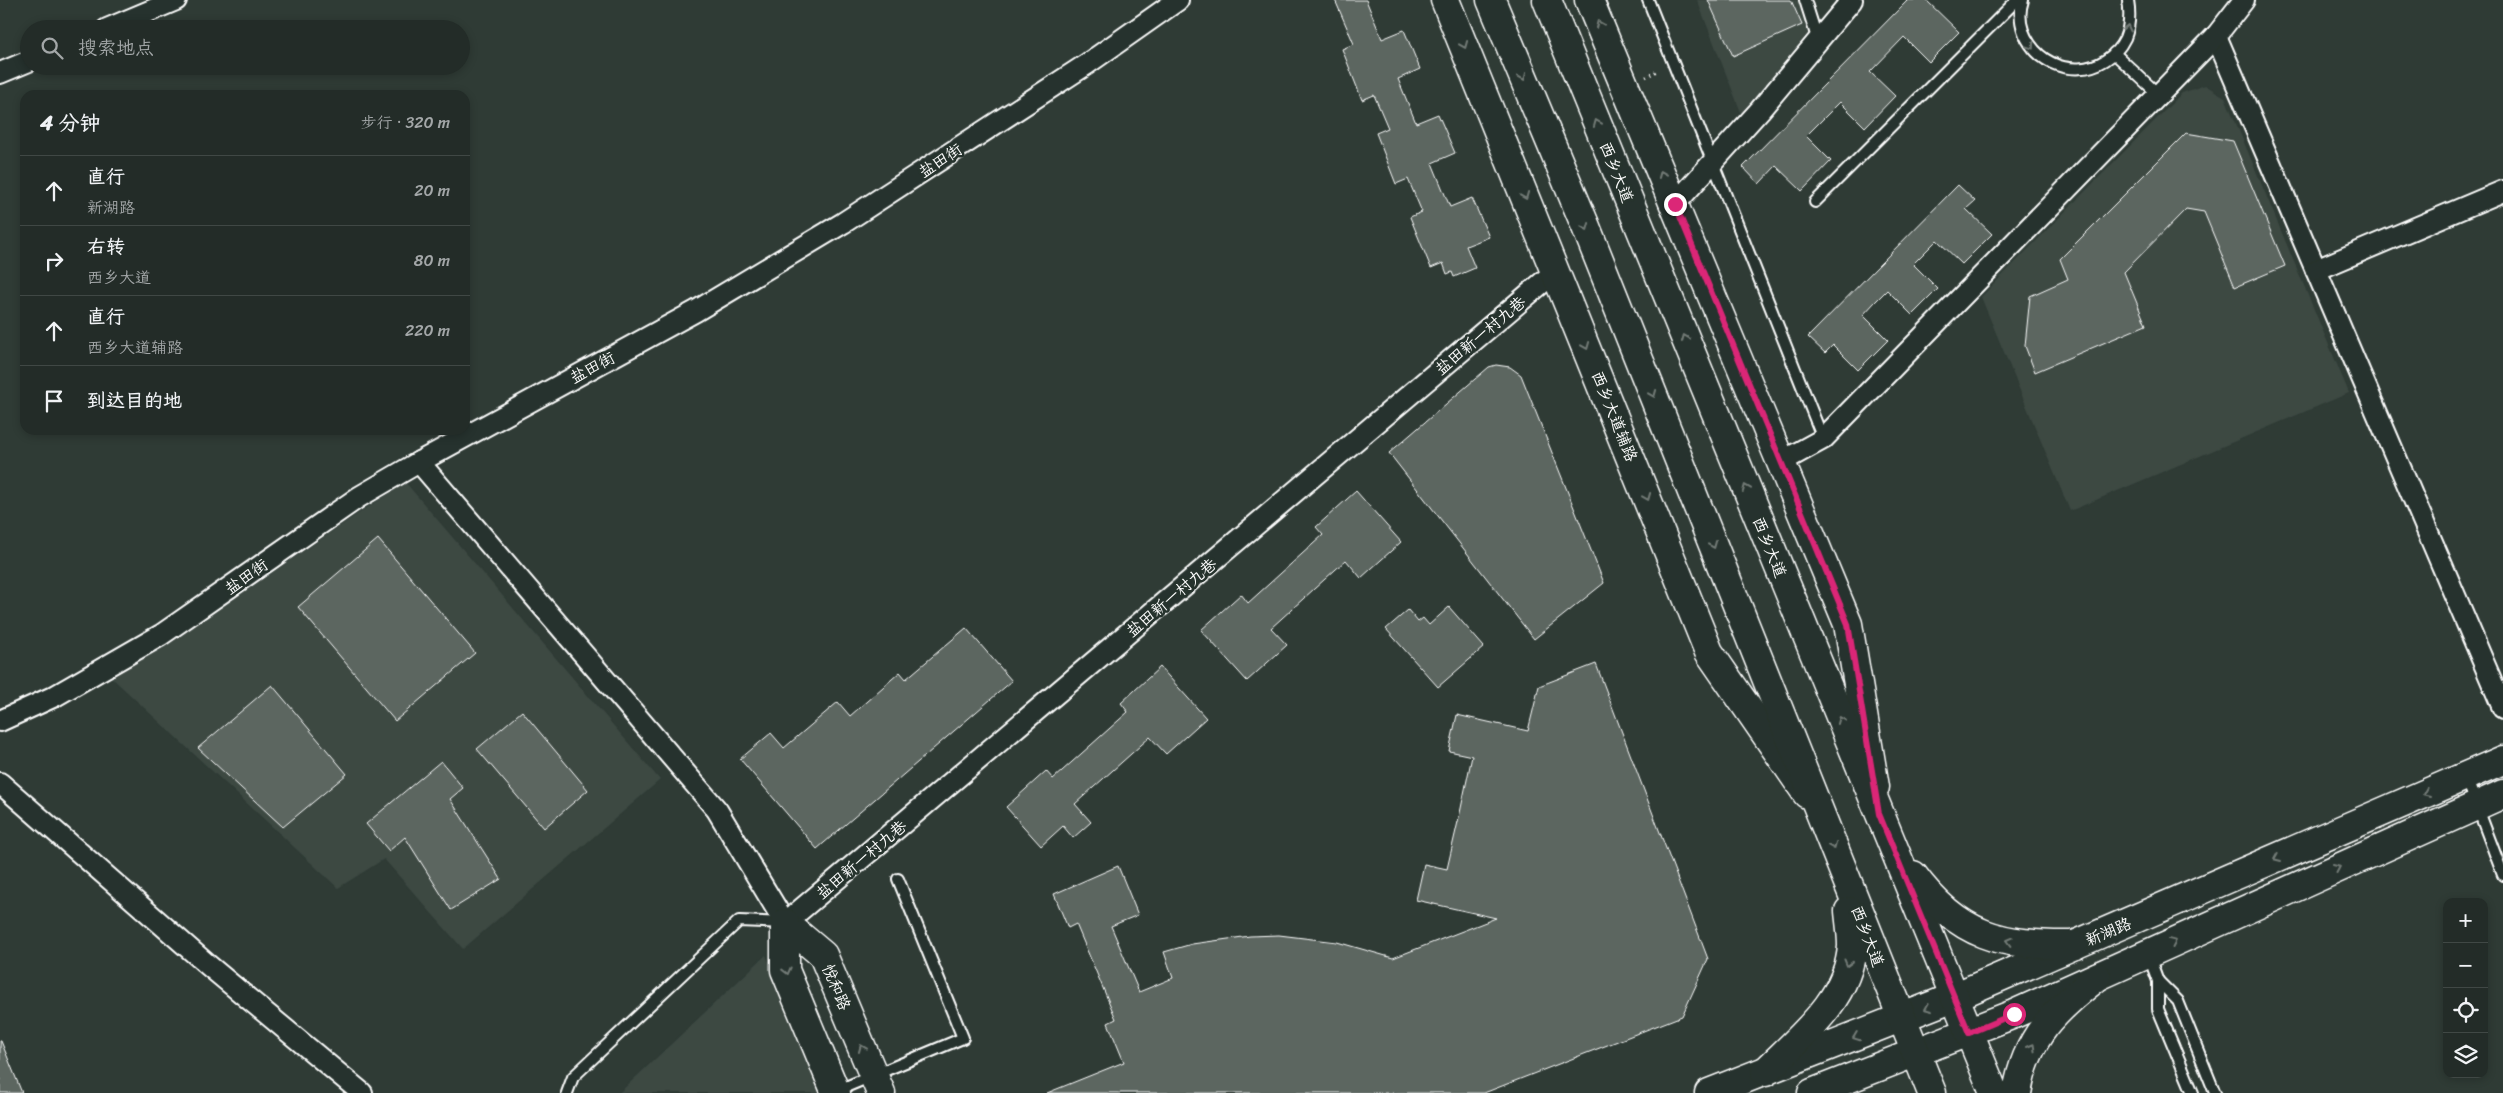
<!DOCTYPE html>
<html lang="zh">
<head>
<meta charset="utf-8">
<style>
	:root { --surface:#232c28; --page:#2f3834; --text:#f1f3f6; --muted:#a3a7a8; --line:#404845 }
	body { margin:0; font-family:Sriracha,"LXGW WenKai TC",sans-serif; background:var(--page); color:var(--text) }
	.controls { position:absolute; right:15px; bottom:15px; display:grid; overflow:hidden; border-radius:10px; box-shadow:0 2px 8px #0003 }
	.controls button { width:45px; height:45px; display:grid; place-items:center; padding:0; border:0; border-bottom:1px solid var(--line); background:var(--surface); color:var(--text); font:25px sans-serif }
	.stop { position:absolute; width:15px; height:15px; margin:-11px; border:4px solid #db2777; border-radius:50%; background:#fff }
	.stop.end { background:#db2777; border-color:#fff; box-shadow:0 1px 5px #0008 }
	.list { margin:0; padding:0; list-style:none }
	h2 { display:flex; justify-content:space-between; align-items:center; height:65px; margin:0; padding:0 20px; font-size:21px }
	h2 small { font-size:16px; font-weight:400; color:var(--muted) }
	.list li { display:grid; grid-template-columns:32px 1fr auto; gap:15px; align-items:center; box-sizing:border-box; height:70px; padding:0 20px; border-top:1px solid var(--line) }
	.list b { display:block; font-size:19px; white-space:nowrap }
	.list p { margin:0; font-size:16px; white-space:nowrap; color:var(--muted) }
	.list em { font-size:16px; font-style:normal; color:var(--muted) }
	.icon { flex:none; width:28px; height:28px; fill:none; stroke:currentColor; stroke-width:2; stroke-linecap:round; stroke-linejoin:round }
	.map { position:relative; flex:none; width:2503px; height:1093px; overflow:hidden }
	.search { position:absolute; background:var(--surface); box-shadow:0 2px 8px #0003; left:20px; top:20px; width:450px; height:55px; display:flex; align-items:center; gap:12px; box-sizing:border-box; padding:0 18px; border-radius:28px; color:var(--muted); font-size:19px }
	.panel { position:absolute; background:var(--surface); box-shadow:0 2px 8px #0003; left:20px; top:90px; width:450px; height:345px; border-radius:15px }
	.map>svg:first-child { display:block }
</style>
</head>
<body>
<div class="map">
<svg width="2503" height="1093" viewBox="0 0 2503 1093">
	<rect width="100%" height="100%" fill="#2f3b35"/>
	<filter id="ink" filterUnits="userSpaceOnUse"><feTurbulence type="fractalNoise" baseFrequency=".02" numOctaves="2"/><feDisplacementMap in="SourceGraphic" scale="10" xChannelSelector="R" yChannelSelector="G"/><feConvolveMatrix kernelMatrix="1 2 1 2 8 2 1 2 1" color-interpolation-filters="sRGB"/></filter>
	<g filter="url(#ink)">
		<g fill="#3c4842">
			<polygon points="1697,0 1802,0 1811,29 1742,115"/>
			<polygon points="2205,85 2225,97 2349,393 2070,511 1981,297 2182,93"/>
			<polygon points="406,483 660,780 463,949 384,859 338,888 111,677 167,645 366,508"/>
			<polygon points="766,955 821,1093 619,1093"/>
		</g>
		<g fill="#5b6661" stroke="#fff">
			<polygon points="1335,0 1366,0 1382,39 1404,30 1420,69 1398,79 1416,123 1438,114 1455,153 1432,163 1450,207 1472,198 1489,237 1466,246 1475,268 1454,277 1452,272 1447,274 1443,263 1431,268 1410,217 1422,212 1408,179 1396,184 1376,133 1388,128 1374,95 1362,100 1342,49 1354,44"/>
			<polygon points="1708,0 1791,0 1802,25 1733,56"/>
			<polygon points="1908,0 1926,0 1959,32 1929,62 1904,37 1870,72 1895,96 1865,127 1840,102 1806,136 1831,161 1802,191 1776,166 1759,184 1743,167"/>
			<polygon points="2186,133 2233,141 2285,266 2235,287 2204,212 2186,209 2124,272 2146,325 2035,372 2025,346 2030,296 2068,279 2060,259"/>
			<polygon points="1958,185 1975,201 1966,209 1992,234 1962,264 1937,240 1913,264 1938,289 1912,315 1887,290 1875,302 1863,315 1888,340 1858,370 1833,345 1825,353 1808,337"/>
			<polygon points="1496,365 1510,367 1521,375 1604,583 1534,639 1389,453 1489,367"/>
			<polygon points="1356,491 1401,542 1361,578 1346,560 1271,628 1287,645 1247,681 1201,630 1241,594 1248,603 1323,535 1316,527"/>
			<polygon points="378,539 475,653 395,721 298,607"/>
			<polygon points="1449,607 1484,647 1438,687 1386,629 1408,610 1418,622 1423,618 1429,625"/>
			<polygon points="966,628 1012,681 817,849 740,759 771,733 784,748 838,702 850,716 900,672 906,679"/>
			<polygon points="1596,664 1708,959 1682,1016 1484,1093 1047,1093 1124,1062 1108,1023 1116,1019 1076,924 1068,928 1054,894 1118,866 1138,915 1111,926 1139,992 1173,978 1164,952 1192,944 1250,936 1279,935 1337,942 1393,958 1496,918 1416,900 1424,864 1447,869 1460,813 1472,756 1449,751 1457,715 1528,731 1539,686"/>
			<polygon points="1160,667 1206,718 1166,754 1150,737 1075,804 1091,822 1073,838 1063,826 1041,846 1006,807 1046,771 1053,779 1128,712 1121,703"/>
			<polygon points="272,685 347,774 283,827 198,748"/>
			<polygon points="522,711 588,790 544,828 477,749"/>
			<polygon points="441,761 463,788 450,799 501,879 451,910 405,837 389,851 366,824"/>
			<polygon points="0,1041 1,1041 22,1093 0,1093"/>
		</g>
		<g fill="none" stroke-linecap="round" stroke-linejoin="round">
			<defs>
				<g id="lane">
					<polyline points="1648,0 1823,439"/>
					<polyline points="1805,0 1818,41"/>
					<path d="M 2023,0 C 2018,15 2021,31 2030,44 C 2053,78 2106,77 2125,38 C 2130,26 2130,12 2128,0"/>
					<polyline points="2114,53 2159,95"/>
					<polyline points="1815,202 2017,0"/>
					<polyline points="2466,777 2503,875"/>
					<polyline points="2148,954 2158,981 2158,1009 2193,1093"/>
					<polyline points="2158,981 2178,1001 2215,1093"/>
					<polyline points="836,1091 963,1038 898,879"/>
					<polyline points="567,1093 573,1077 739,921 785,923"/>
				</g>
				<g id="street">
					<polyline points="107,29 176,0"/>
					<polyline points="2216,36 2503,708"/>
					<polyline points="0,73 29,61"/>
					<polyline points="1675,204 1760,110 1852,0"/>
					<polyline points="2316,270 2503,191"/>
					<polyline points="419,462 717,810 785,923 1556,271"/>
					<polyline points="1781,462 1823,439 2216,36 2244,0"/>
					<polyline points="0,721 55,696 161,635 359,497 419,462 696,311 843,223 1087,64 1178,0"/>
					<polyline points="0,783 208,965 362,1093"/>
				</g>
				<g id="secondary">
					<polyline points="1445,0 1709,652 1807,794"/>
					<polyline points="1589,0 1848,624 1875,787"/>
					<polyline points="785,923 823,955 881,1093"/>
					<polyline points="785,923 785,970 836,1093"/>
					<polyline points="1709,1093 1954,997 2503,760"/>
					<polyline points="1812,1093 2014,1014 2503,794"/>
				</g>
				<g id="primary">
					<polyline points="1491,0 1586,227 1932,1093"/>
					<polyline points="1547,0 1994,1093"/>
					<path d="M 1913,875 C 1959,937 2001,946 2075,945"/>
					<path d="M 1765,1072 C 1800,1037 1849,999 1852,946 C 1852,934 1850,922 1849,911"/>
					<path d="M 2017,1093 C 2026,1037 2055,1010 2097,977"/>
				</g>
			</defs>
			<use href="#lane" stroke="#fff" stroke-width="14"/>
			<use href="#street" stroke="#fff" stroke-width="24"/>
			<use href="#secondary" stroke="#fff" stroke-width="31"/>
			<use href="#primary" stroke="#fff" stroke-width="31"/>
			<polyline stroke="#fff" stroke-width="3" stroke-dasharray="1 4" stroke-linecap="butt" points="1646,77 1659,70"/>
			<use href="#lane" stroke="#26332d" stroke-width="10"/>
			<use href="#street" stroke="#26332d" stroke-width="20"/>
			<use href="#secondary" stroke="#26332d" stroke-width="28"/>
			<use href="#primary" stroke="#26332d" stroke-width="28"/>
		</g>
		<defs><path id="oneway-chevron" d="M-2-3.5L2.5 0L-2 3.5" fill="none" stroke-width="1.6" stroke-linecap="round" stroke-linejoin="round" transform="scale(1.25)"/></defs>
		<g stroke="#727a76">
			<use href="#oneway-chevron" transform="translate(1599 24) rotate(-113)"/>
			<use href="#oneway-chevron" transform="translate(2127 28) rotate(-77)"/>
			<use href="#oneway-chevron" transform="translate(1464 45) rotate(68)"/>
			<use href="#oneway-chevron" transform="translate(2031 46) rotate(56)"/>
			<use href="#oneway-chevron" transform="translate(1523 77) rotate(67)"/>
			<use href="#oneway-chevron" transform="translate(1597 123) rotate(-112)"/>
			<use href="#oneway-chevron" transform="translate(1662 174) rotate(-112)"/>
			<use href="#oneway-chevron" transform="translate(1525 196) rotate(68)"/>
			<use href="#oneway-chevron" transform="translate(1586 227) rotate(68)"/>
			<use href="#oneway-chevron" transform="translate(1685 338) rotate(-112)"/>
			<use href="#oneway-chevron" transform="translate(1586 346) rotate(68)"/>
			<use href="#oneway-chevron" transform="translate(1653 394) rotate(68)"/>
			<use href="#oneway-chevron" transform="translate(1746 488) rotate(-112)"/>
			<use href="#oneway-chevron" transform="translate(1647 497) rotate(68)"/>
			<use href="#oneway-chevron" transform="translate(1713 545) rotate(68)"/>
			<use href="#oneway-chevron" transform="translate(1841 720) rotate(-112)"/>
			<use href="#oneway-chevron" transform="translate(2426 793) rotate(157)"/>
			<use href="#oneway-chevron" transform="translate(1833 846) rotate(68)"/>
			<use href="#oneway-chevron" transform="translate(2277 858) rotate(157)"/>
			<use href="#oneway-chevron" transform="translate(2337 868) rotate(-24)"/>
			<use href="#oneway-chevron" transform="translate(2009 941) rotate(-166)"/>
			<use href="#oneway-chevron" transform="translate(2173 942) rotate(-24)"/>
			<use href="#oneway-chevron" transform="translate(1848 963) rotate(105)"/>
			<use href="#oneway-chevron" transform="translate(787 971) rotate(76)"/>
			<use href="#oneway-chevron" transform="translate(1928 1008) rotate(158)"/>
			<use href="#oneway-chevron" transform="translate(1856 1037) rotate(159)"/>
			<use href="#oneway-chevron" transform="translate(2032 1047) rotate(-60)"/>
			<use href="#oneway-chevron" transform="translate(862 1048) rotate(-113)"/>
		</g>
	</g>
	<g fill="none" stroke-linecap="round" stroke-linejoin="round" filter="url(#ink)">
		<polyline stroke="#db2777" stroke-width="6" points="1675,204 1848,624 1879,814 1969,1033 2014,1014"/>
	</g>
	<g text-anchor="middle" stroke-width="5" stroke-linejoin="round" paint-order="stroke">
		<g font-size="16" fill="#fff" stroke="#26332d">
			<text transform="translate(940 160) rotate(-33)" y="6">盐田街</text>
			<text transform="translate(1617 172) rotate(68)" y="6">西乡大道</text>
			<text transform="translate(1480 335) rotate(-40)" y="6">盐田新一村九巷</text>
			<text transform="translate(592 367) rotate(-28)" y="6">盐田街</text>
			<text transform="translate(1615 416) rotate(68)" y="6">西乡大道辅路</text>
			<text transform="translate(1770 547) rotate(68)" y="6">西乡大道</text>
			<text transform="translate(246 576) rotate(-35)" y="6">盐田街</text>
			<text transform="translate(1171 597) rotate(-40)" y="6">盐田新一村九巷</text>
			<text transform="translate(861 859) rotate(-40)" y="6">盐田新一村九巷</text>
			<text transform="translate(2108 931) rotate(-23)" y="6">新湖路</text>
			<text transform="translate(1868 936) rotate(69)" y="6">西乡大道</text>
			<text transform="translate(837 987) rotate(67)" y="6">悦和路</text>
		</g>
	</g>
</svg>
<div class="controls">
<button>+</button>
<button>−</button>
<button><svg class="icon" aria-label="locate" viewBox="0 0 24 24"><circle cx="12" cy="12" r="6"/><path d="M12 2v4M12 18v4M2 12h4M18 12h4"/></svg></button>
<button><svg class="icon" aria-label="layers" viewBox="0 0 24 24"><path d="M12 4l9 5-9 5-9-5zM3 14l9 5 9-5"/></svg></button>
</div>
<div class="stop" style="left:2014px;top:1014px"></div>
<div class="stop end" style="left:1675px;top:204px"></div>
<div class="search"><svg class="icon" aria-label="search" viewBox="0 0 24 24"><circle cx="10" cy="10" r="6"/><path d="M15 15l6 6"/></svg>搜索地点</div>
<section class="panel">
<h2>4 分钟<small>步行 · 320 m</small></h2>
<ul class="list">
<li><svg class="icon" aria-label="ahead" viewBox="0 0 24 24"><path d="M12 20V5M6 11l6-6 6 6"/></svg><div><b>直行</b><p>新湖路</p></div><em>20 m</em></li>
<li><svg class="icon" aria-label="right" viewBox="0 0 24 24"><path d="M7 20v-9h11M14 6l5 5-5 5"/></svg><div><b>右转</b><p>西乡大道</p></div><em>80 m</em></li>
<li><svg class="icon" aria-label="ahead" viewBox="0 0 24 24"><path d="M12 20V5M6 11l6-6 6 6"/></svg><div><b>直行</b><p>西乡大道辅路</p></div><em>220 m</em></li>
<li><svg class="icon" aria-label="arrive" viewBox="0 0 24 24"><path d="M6 21V4h12l-3 4 3 4H6"/></svg><div><b>到达目的地</b></div></li>
</ul>
</section>
</div>
</body>
</html>
